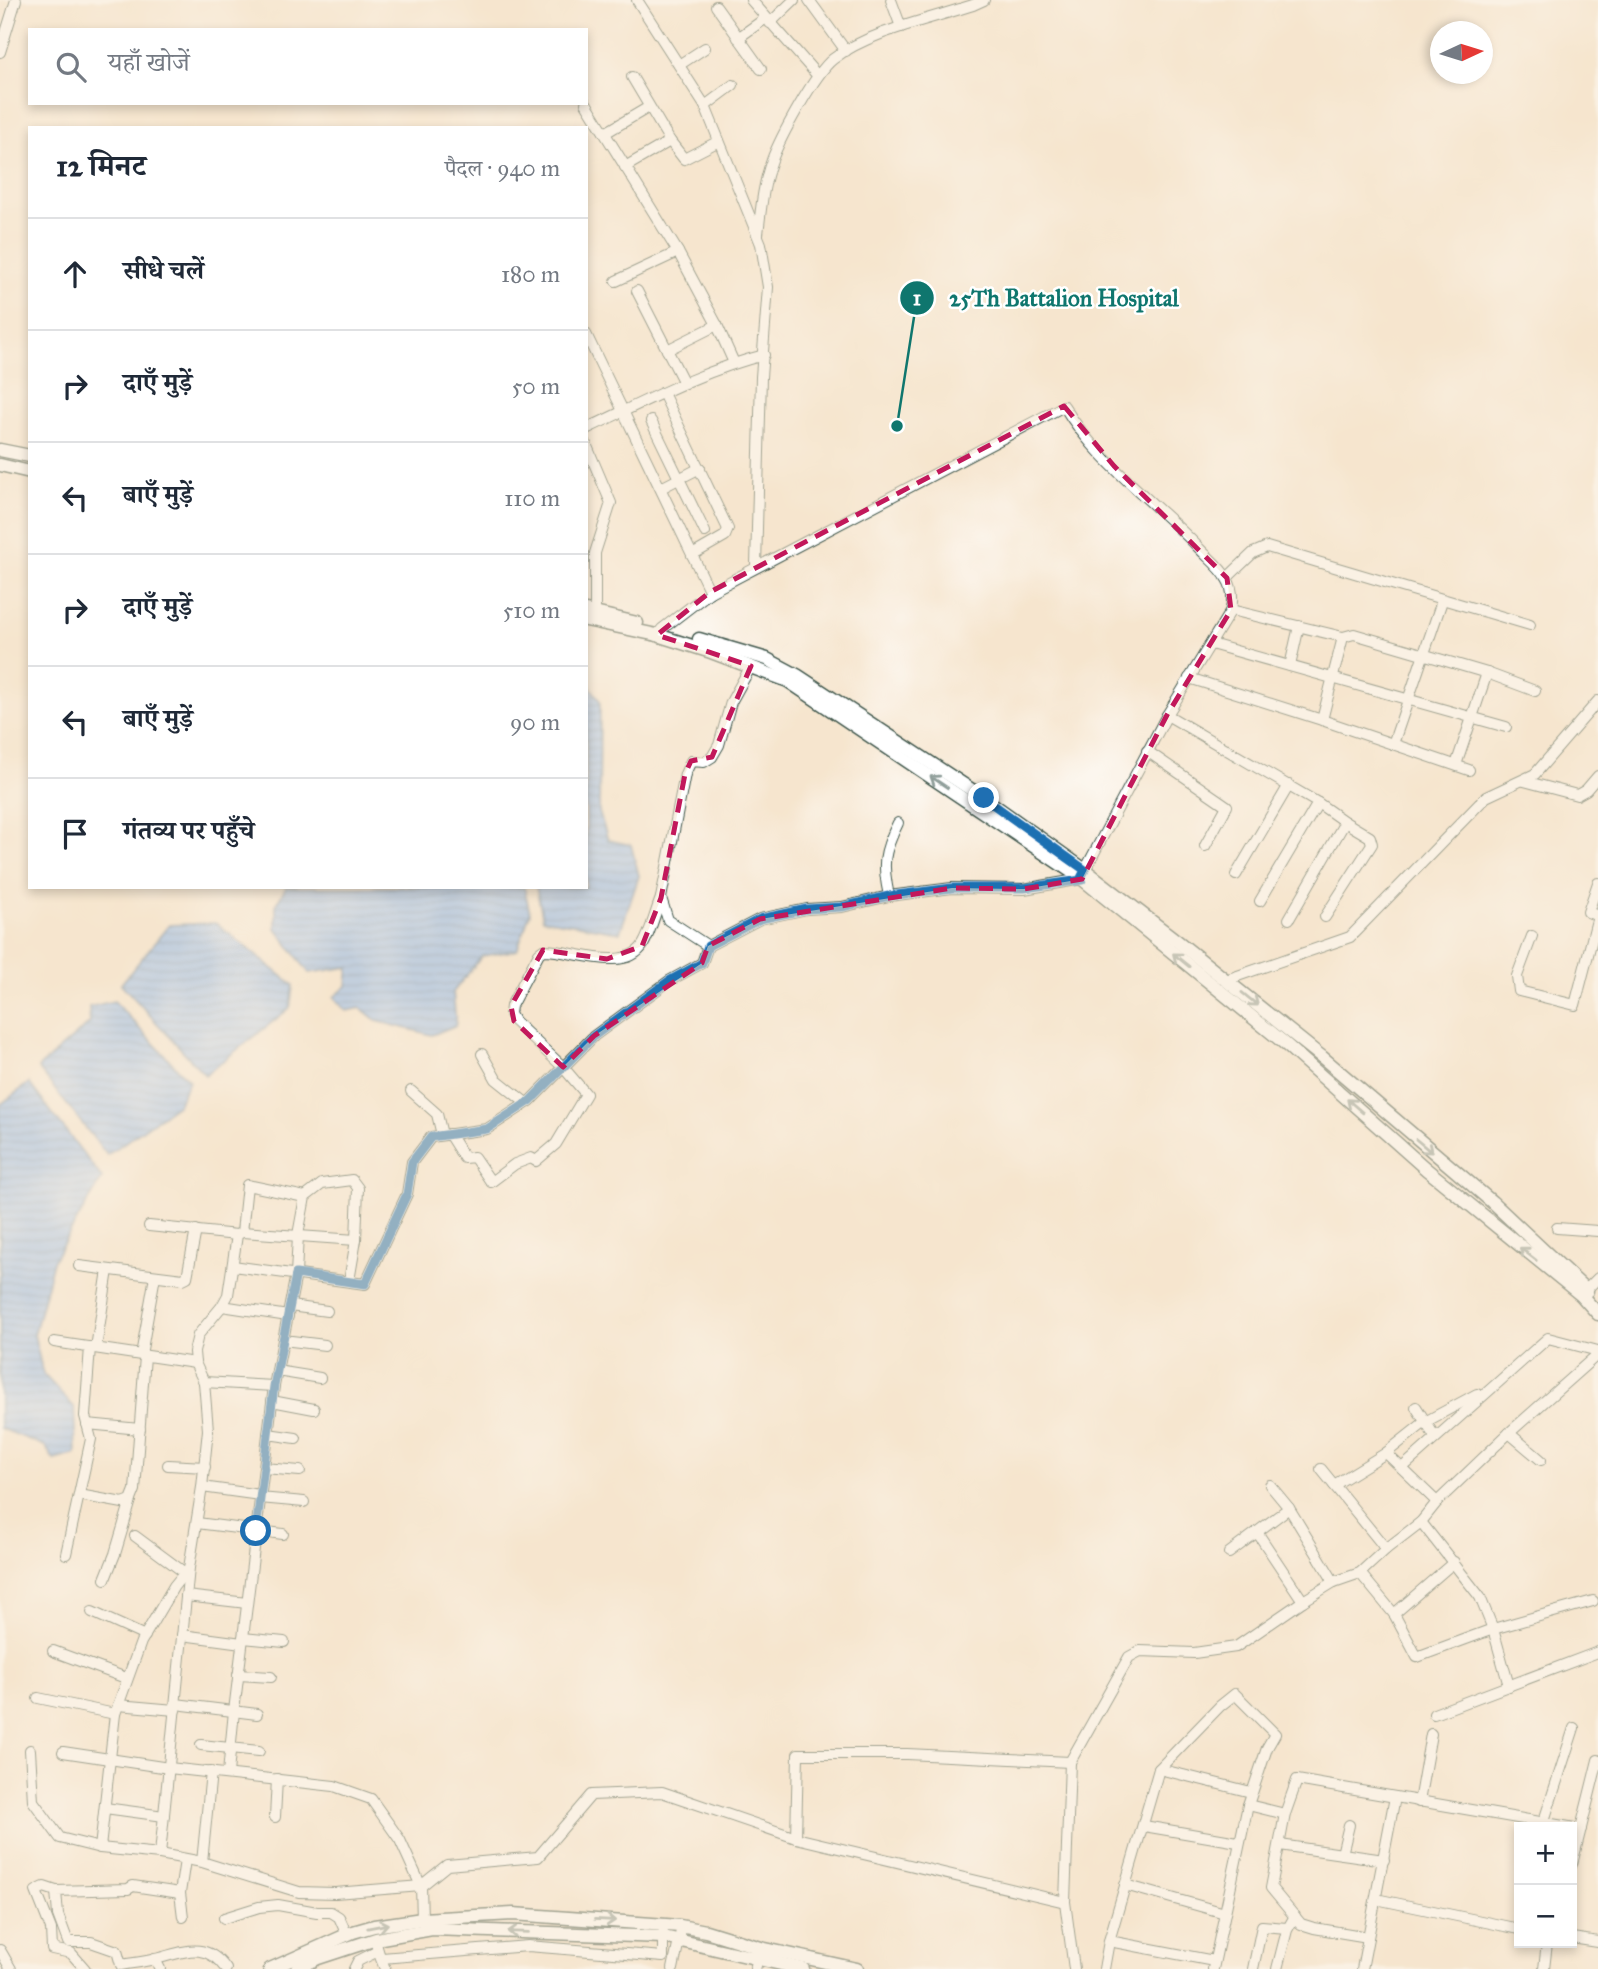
<!DOCTYPE html>
<html lang="hi">
<head>
<meta charset="utf-8">
<style>
	:root { --surface:#fff; --page:#f6f6f7; --text:#1f2937; --muted:#747a83; --line:#e0e1e3 }
	body { margin:0; font-family:"IM FELL Great Primer","Noto Serif Devanagari",serif; background:var(--page); color:var(--text) }
	.controls { position:absolute; right:21px; bottom:21px; display:grid; overflow:hidden; border-radius:0px; box-shadow:0 4px 10px #0003 }
	.controls button { width:63px; height:63px; display:grid; place-items:center; padding:0; border:0; border-bottom:2px solid var(--line); background:var(--surface); color:var(--text); font:35px sans-serif }
	.compass { position:absolute; left:1430px; top:21px; width:63px; height:63px; border-radius:50%; background:var(--surface); box-shadow:0 4px 10px #0003; rotate:86deg }
	.stop { position:absolute; width:21px; height:21px; margin:-16px; border:5px solid #1f6fb2; border-radius:50%; background:#fff }
	.stop.end { background:#1f6fb2; border-color:#fff; box-shadow:0 2px 7px #0008 }
	.list { margin:0; padding:0; list-style:none }
	h2 { display:flex; justify-content:space-between; align-items:center; height:91px; margin:0; padding:0 28px; font-size:30px }
	h2 small { font-size:23px; font-weight:400; color:var(--muted) }
	.list li { display:grid; grid-template-columns:46px 1fr auto; gap:21px; align-items:center; box-sizing:border-box; height:112px; padding:0 28px; border-top:2px solid var(--line) }
	.list b { display:block; font-size:26px; white-space:nowrap }
	.list em { font-size:23px; font-style:normal; color:var(--muted) }
	.icon { flex:none; width:38px; height:38px; fill:none; stroke:currentColor; stroke-width:2; stroke-linecap:round; stroke-linejoin:round }
	.map { position:relative; flex:none; width:1598px; height:1969px; overflow:hidden }
	.search { position:absolute; background:var(--surface); box-shadow:0 4px 10px #0003; left:28px; top:28px; width:560px; height:77px; display:flex; align-items:center; gap:18px; box-sizing:border-box; padding:0 24px; border-radius:0px; color:var(--muted); font-size:26px }
	.panel { position:absolute; background:var(--surface); box-shadow:0 4px 10px #0003; left:28px; top:126px; width:560px; height:763px; border-radius:0px }
	.map>svg:first-child { display:block }
</style>
</head>
<body>
<div class="map">
<svg width="1598" height="1969" viewBox="0 0 1598 1969">
	<defs>
		<pattern id="water-rules" width="6" height="5" patternUnits="userSpaceOnUse" patternTransform="scale(1.75)"><rect width="6" height="5" fill="#85b4ef"/><path d="M0 2.5h6" fill="none" stroke="#6c94c2"/></pattern>
	</defs>
	<rect width="100%" height="100%" fill="#fff"/>
	<filter id="ink" filterUnits="userSpaceOnUse"><feTurbulence type="fractalNoise" baseFrequency=".0143" numOctaves="2"/><feDisplacementMap in="SourceGraphic" scale="14" xChannelSelector="R" yChannelSelector="G"/><feConvolveMatrix kernelMatrix="1 2 1 2 8 2 1 2 1" color-interpolation-filters="sRGB"/></filter>
	<filter id="wash" filterUnits="userSpaceOnUse"><feTurbulence type="fractalNoise" baseFrequency=".00686" numOctaves="4" result="noise"/><feDisplacementMap in="SourceGraphic" scale="28" xChannelSelector="R" yChannelSelector="G"/><feGaussianBlur stdDeviation="1.57" result="paint"/><feColorMatrix in="noise" values="0 0 0 0 0 0 0 0 0 0 0 0 0 0 0 0 0 1.4 0 .05"/><feComposite in="paint" operator="in"/></filter>
	<g filter="url(#wash)">
		<rect width="100%" height="100%" fill="#f6e5ce"/>
		<g fill="url(#water-rules)" stroke="#527892" stroke-width="2">
			<polygon points="586,680 600,701 599,812 608,840 631,845 639,876 620,932 543,919 536,887 586,887"/>
			<polygon points="286,887 524,887 530,913 517,950 482,956 453,992 456,1025 432,1035 377,1021 361,1008 346,1011 334,997 347,986 349,967 309,973 276,928 276,905"/>
			<polygon points="216,923 293,985 290,1008 205,1075 121,984 169,925"/>
			<polygon points="114,1001 189,1081 178,1104 107,1155 38,1068 90,1023 89,1007"/>
			<polygon points="29,1083 102,1178 53,1261 34,1335 43,1374 74,1407 76,1454 54,1460 45,1446 0,1428 0,1105"/>
		</g>
	</g>
	<g filter="url(#ink)">
		<g fill="none" stroke-linecap="round" stroke-linejoin="round">
			<defs>
				<g id="minor">
					<polyline points="637,0 705,106 761,244 768,287 761,377 756,566"/>
					<polyline points="751,0 817,75"/>
					<polyline points="809,0 846,51"/>
					<polyline points="891,0 901,27"/>
					<polyline points="716,6 761,69"/>
					<polyline points="770,23 794,0"/>
					<polyline points="738,38 766,18"/>
					<polyline points="0,52 16,0"/>
					<polyline points="679,65 705,48"/>
					<polyline points="632,77 670,141 684,159 719,141"/>
					<polyline points="586,103 678,252"/>
					<polyline points="705,106 733,85"/>
					<polyline points="605,133 649,107"/>
					<polyline points="625,167 670,141"/>
					<path d="M 758,234 C 761,209 763,184 772,160 C 780,138 815,73 833,59 C 868,32 930,19 973,5 L 984,0"/>
					<polyline points="616,281 678,252 717,325 734,363"/>
					<polyline points="637,291 684,383"/>
					<polyline points="586,334 710,592"/>
					<polyline points="667,350 717,325"/>
					<polyline points="663,393 728,529 725,536 692,555"/>
					<polyline points="651,421 705,532"/>
					<path d="M 586,429 C 644,402 701,371 764,355"/>
					<polyline points="586,444 611,503 595,553 595,619"/>
					<polyline points="661,488 700,468"/>
					<polyline points="1227,578 1253,553 1267,547 1530,625"/>
					<polyline points="1231,610 1343,637 1354,634 1487,673 1535,691"/>
					<path d="M 657,635 L 662,629 L 710,592 L 1064,406 C 1097,462 1154,501 1198,547 C 1207,557 1221,567 1227,579 C 1233,588 1233,599 1231,610 L 1167,715 L 1083,874"/>
					<polyline points="1211,644 1506,727"/>
					<polyline points="1290,666 1299,626"/>
					<polyline points="1189,678 1322,720 1469,770"/>
					<polyline points="1167,715 1318,803 1260,901"/>
					<polyline points="1322,720 1343,637"/>
					<polyline points="1393,744 1442,601"/>
					<polyline points="1147,751 1227,806 1205,846"/>
					<polyline points="1456,765 1487,673"/>
					<polyline points="1524,781 1577,795 1586,790 1598,776"/>
					<polyline points="1236,875 1289,785"/>
					<polyline points="1598,883 1588,912 1598,916"/>
					<path d="M 889,896 C 882,864 883,853 898,823"/>
					<polyline points="1325,917 1372,844 1370,837 1345,822"/>
					<polyline points="1289,919 1345,822 1318,803"/>
					<polyline points="1532,936 1517,976 1519,991 1575,1005 1598,916"/>
					<polyline points="708,946 668,920 661,898 685,774 691,761 704,762 712,757 719,745 731,702 751,666"/>
					<polyline points="1226,980 1350,937 1486,797 1535,774 1598,701"/>
					<polyline points="482,1054 496,1079 526,1103"/>
					<polyline points="411,1091 437,1114 442,1135"/>
					<path d="M 449,1134 L 464,1158 L 474,1157 L 491,1182 L 515,1164 L 531,1158 L 536,1161 L 556,1144 L 586,1094 L 563,1067 L 514,1021 L 510,1014 L 511,1006 L 539,953 L 543,950 C 570,949 625,974 643,945 C 651,931 655,913 661,898"/>
					<polyline points="149,1226 237,1235"/>
					<polyline points="1557,1228 1598,1231"/>
					<polyline points="242,1232 356,1240"/>
					<polyline points="79,1266 183,1279 187,1277 196,1230"/>
					<polyline points="233,1266 365,1284 407,1194 412,1162 431,1137 487,1129 530,1101 594,1036 669,981 702,963 708,946 760,919 807,909 842,907 889,896 952,888 1024,889 1082,879"/>
					<polyline points="1581,1295 1598,1278"/>
					<polyline points="222,1306 288,1316"/>
					<polyline points="290,1306 327,1311"/>
					<polyline points="283,1340 325,1345"/>
					<polyline points="54,1342 195,1363"/>
					<polyline points="96,1348 108,1270"/>
					<polyline points="141,1355 155,1276"/>
					<polyline points="277,1371 320,1378"/>
					<polyline points="204,1382 274,1386"/>
					<polyline points="272,1401 314,1409"/>
					<polyline points="1416,1407 1435,1437"/>
					<polyline points="87,1424 140,1429"/>
					<polyline points="1509,1433 1541,1460"/>
					<polyline points="268,1434 296,1438"/>
					<polyline points="1386,1453 1437,1502"/>
					<polyline points="168,1465 205,1467"/>
					<polyline points="264,1468 300,1471"/>
					<polyline points="1402,1468 1548,1338 1598,1351"/>
					<polyline points="1321,1469 1386,1549"/>
					<polyline points="1270,1485 1289,1508 1334,1582"/>
					<polyline points="1334,1485 1386,1453 1425,1422 1477,1394"/>
					<polyline points="202,1487 260,1495"/>
					<polyline points="79,1495 123,1503 131,1500 135,1490 145,1356"/>
					<polyline points="260,1498 304,1502"/>
					<polyline points="1421,1522 1480,1597 1493,1629 1509,1686"/>
					<polyline points="197,1523 283,1534"/>
					<polyline points="1257,1532 1303,1601 1334,1582 1360,1573 1386,1549 1421,1522 1437,1502 1509,1433 1598,1354"/>
					<polyline points="135,1536 185,1573"/>
					<polyline points="1229,1553 1289,1508"/>
					<polyline points="66,1554 91,1439 85,1416 90,1347"/>
					<polyline points="1360,1573 1394,1614 1417,1657 1493,1629 1593,1601"/>
					<polyline points="105,1579 115,1554 131,1500"/>
					<polyline points="186,1596 247,1603"/>
					<polyline points="92,1612 145,1636"/>
					<polyline points="1394,1614 1454,1562"/>
					<polyline points="182,1635 242,1643"/>
					<polyline points="243,1638 284,1642"/>
					<polyline points="53,1651 126,1678"/>
					<polyline points="238,1675 271,1677"/>
					<polyline points="38,1698 115,1714"/>
					<polyline points="176,1704 257,1714"/>
					<polyline points="118,1705 175,1710"/>
					<polyline points="1434,1714 1598,1652"/>
					<polyline points="201,1745 259,1751"/>
					<polyline points="30,1750 33,1801 60,1838 100,1848 160,1854 202,1862 299,1892 335,1893 421,1886 447,1865 538,1857 591,1795 662,1792 796,1838 1065,1902"/>
					<polyline points="63,1752 169,1768 334,1786 371,1799 400,1840 421,1886 422,1919"/>
					<polyline points="1159,1769 1251,1792"/>
					<polyline points="228,1773 234,1711 274,1386 296,1274 298,1235 305,1197 322,1184 352,1180 358,1188 356,1240 349,1281"/>
					<polyline points="1419,1802 1431,1734"/>
					<polyline points="1248,1805 1285,1814"/>
					<polyline points="105,1808 164,1816"/>
					<polyline points="275,1817 277,1779"/>
					<polyline points="1144,1826 1238,1842"/>
					<polyline points="1542,1827 1574,1728"/>
					<polyline points="796,1838 798,1754 907,1754 1070,1762"/>
					<polyline points="1280,1845 1384,1860"/>
					<polyline points="100,1848 115,1714 141,1642 174,1586 187,1570"/>
					<polyline points="160,1854 189,1568 202,1487 208,1430 204,1382 195,1363 194,1352 198,1335 222,1306 228,1295 237,1235 242,1232 247,1185 305,1197"/>
					<polyline points="1342,1854 1349,1825"/>
					<polyline points="202,1862 211,1772"/>
					<polyline points="1572,1864 1598,1760"/>
					<polyline points="1125,1885 1225,1913"/>
					<polyline points="56,1891 44,1887 36,1891 51,1929 52,1949 71,1953 85,1969"/>
					<path d="M 180,1893 L 133,1886 L 128,1889 L 56,1891 L 58,1915 L 68,1942 L 91,1942 L 117,1951 L 121,1965 C 132,1963 144,1962 155,1959 C 182,1953 205,1939 226,1969"/>
					<polyline points="1376,1899 1519,1929"/>
					<polyline points="183,1917 180,1893 185,1860"/>
					<polyline points="224,1918 259,1907 278,1905 317,1912 331,1912 339,1917 347,1935"/>
					<polyline points="1368,1937 1314,1928 1301,1924 1271,1888 1285,1814 1297,1780 1581,1829"/>
					<polyline points="1572,1938 1598,1942"/>
					<path d="M 376,1939 C 376,1951 381,1957 385,1969"/>
					<polyline points="1109,1941 1214,1961"/>
					<polyline points="0,1950 11,1969"/>
					<polyline points="382,1958 528,1946 663,1957 663,1933"/>
					<polyline points="155,1959 160,1969"/>
					<polyline points="354,1969 358,1961 376,1952"/>
					<polyline points="673,1969 682,1926"/>
					<polyline points="755,1969 760,1952"/>
					<polyline points="1074,1969 1065,1902 1070,1762 1129,1657 1140,1651 1194,1653 1236,1647 1303,1601"/>
					<polyline points="1104,1969 1109,1941 1159,1769 1220,1706 1235,1694 1275,1734 1267,1748 1248,1805 1213,1969"/>
					<polyline points="1253,1969 1262,1926 1287,1928"/>
					<polyline points="1277,1969 1287,1930 1295,1916"/>
					<polyline points="1362,1969 1395,1797"/>
					<polyline points="1544,1969 1547,1943"/>
				</g>
				<g id="major">
					<polyline points="0,450 30,456"/>
					<polyline points="0,465 30,472"/>
					<polyline points="586,611 637,623"/>
					<polyline points="586,620 657,635 708,651 788,681 1081,878 1283,1042 1426,1169 1581,1295 1598,1314"/>
					<polyline points="699,639 767,659 797,675 984,798 1085,870 1177,941 1322,1057 1492,1202 1587,1291"/>
					<polyline points="270,1969 353,1932 374,1926 422,1919 513,1914 680,1926 706,1931 761,1948 857,1969"/>
					<polyline points="297,1969 318,1958 376,1939 432,1929 664,1937 803,1969"/>
				</g>
			</defs>
			<use href="#minor" stroke="#3f564b" stroke-width="12"/>
			<use href="#major" stroke="#3f564b" stroke-width="15"/>
			<use href="#minor" stroke="#fff" stroke-width="10"/>
			<use href="#major" stroke="#fff" stroke-width="12"/>
		</g>
		<defs><path id="oneway-shaft" d="M-6 0H5M1.5-3L5.5 0L1.5 3" fill="none" stroke-width="1.6" stroke-linecap="round" stroke-linejoin="round" transform="scale(1.75)"/></defs>
		<g stroke="#8f9e9a">
			<use href="#oneway-shaft" transform="translate(939 782) rotate(-146)"/>
			<use href="#oneway-shaft" transform="translate(1181 960) rotate(-141)"/>
			<use href="#oneway-shaft" transform="translate(1250 999) rotate(39)"/>
			<use href="#oneway-shaft" transform="translate(1355 1106) rotate(-139)"/>
			<use href="#oneway-shaft" transform="translate(1424 1146) rotate(40)"/>
			<use href="#oneway-shaft" transform="translate(1528 1254) rotate(-142)"/>
			<use href="#oneway-shaft" transform="translate(605 1920) rotate(3)"/>
			<use href="#oneway-shaft" transform="translate(378 1926) rotate(-11)"/>
			<use href="#oneway-shaft" transform="translate(518 1932) rotate(-178)"/>
		</g>
	</g>
	<g fill="none" stroke-linecap="round" stroke-linejoin="round" filter="url(#ink)">
		<polyline stroke="#1f6fb2" stroke-width="9" points="256,1531 274,1386 296,1274 365,1284 407,1194 412,1162 431,1137 487,1129 530,1101 594,1036 669,981 702,963 708,946 760,919 807,909 842,907 889,896 952,888 1024,888 1082,880 1081,878 1085,870 984,798"/>
	</g>
	<path d="M0 0H1598V1969H0ZM 1064,406 L 1114,466 L 1227,578 L 1231,610 L 1167,715 L 1082,879 L 1024,889 L 952,888 L 760,919 L 708,946 L 702,963 L 594,1036 L 563,1067 L 514,1021 L 511,1006 L 543,950 L 607,959 L 642,946 L 661,898 L 685,774 L 691,761 L 712,757 L 751,666 L 657,635 L 710,592 Z" fill="#f6e5ce" fill-opacity=".55" fill-rule="evenodd"/>
	<path fill="none" stroke="#c2185b" stroke-width="5" stroke-dasharray="14 9" stroke-linejoin="round" d="M 1064,406 L 1114,466 L 1227,578 L 1231,610 L 1167,715 L 1082,879 L 1024,889 L 952,888 L 760,919 L 708,946 L 702,963 L 594,1036 L 563,1067 L 514,1021 L 511,1006 L 543,950 L 607,959 L 642,946 L 661,898 L 685,774 L 691,761 L 712,757 L 751,666 L 657,635 L 710,592 Z"/>
	<path fill="none" stroke="#0f766e" stroke-width="2.5" d="M897 426L917 298"/>
	<g fill="#0f766e" stroke="#fff" stroke-width="2.5">
		<circle cx="897" cy="426" r="7"/>
		<circle cx="917" cy="298" r="18"/>
	</g>
	<g font-size="21" text-anchor="middle" font-weight="bold" fill="#fff">
		<text x="917" y="305">1</text>
	</g>
	<g font-size="23" text-anchor="middle" font-weight="bold" fill="#0f766e" stroke="#fff" stroke-width="5" stroke-linejoin="round" paint-order="stroke">
		<text x="1064" y="306">25Th Battalion Hospital</text>
	</g>
</svg>
<div class="controls">
<button>+</button>
<button>−</button>
</div>
<svg class="compass" viewBox="-18 -18 36 36"><path d="M0-13l5 13h-10z" fill="#e53935"/><path d="M0 13l5-13h-10z" fill="#747a83"/></svg>
<div class="stop" style="left:256px;top:1531px"></div>
<div class="stop end" style="left:984px;top:798px"></div>
<div class="search"><svg class="icon" aria-label="search" viewBox="0 0 24 24"><circle cx="10" cy="10" r="6"/><path d="M15 15l6 6"/></svg>यहाँ खोजें</div>
<section class="panel">
<h2>12 मिनट<small>पैदल · 940 m</small></h2>
<ul class="list">
<li><svg class="icon" aria-label="ahead" viewBox="0 0 24 24"><path d="M12 20V5M6 11l6-6 6 6"/></svg><div><b>सीधे चलें</b></div><em>180 m</em></li>
<li><svg class="icon" aria-label="right" viewBox="0 0 24 24"><path d="M7 20v-9h11M14 6l5 5-5 5"/></svg><div><b>दाएँ मुड़ें</b></div><em>50 m</em></li>
<li><svg class="icon" aria-label="left" viewBox="0 0 24 24"><path d="M17 20v-9H6M10 6l-5 5 5 5"/></svg><div><b>बाएँ मुड़ें</b></div><em>110 m</em></li>
<li><svg class="icon" aria-label="right" viewBox="0 0 24 24"><path d="M7 20v-9h11M14 6l5 5-5 5"/></svg><div><b>दाएँ मुड़ें</b></div><em>510 m</em></li>
<li><svg class="icon" aria-label="left" viewBox="0 0 24 24"><path d="M17 20v-9H6M10 6l-5 5 5 5"/></svg><div><b>बाएँ मुड़ें</b></div><em>90 m</em></li>
<li><svg class="icon" aria-label="arrive" viewBox="0 0 24 24"><path d="M6 21V4h12l-3 4 3 4H6"/></svg><div><b>गंतव्य पर पहुँचे</b></div></li>
</ul>
</section>
</div>
</body>
</html>
